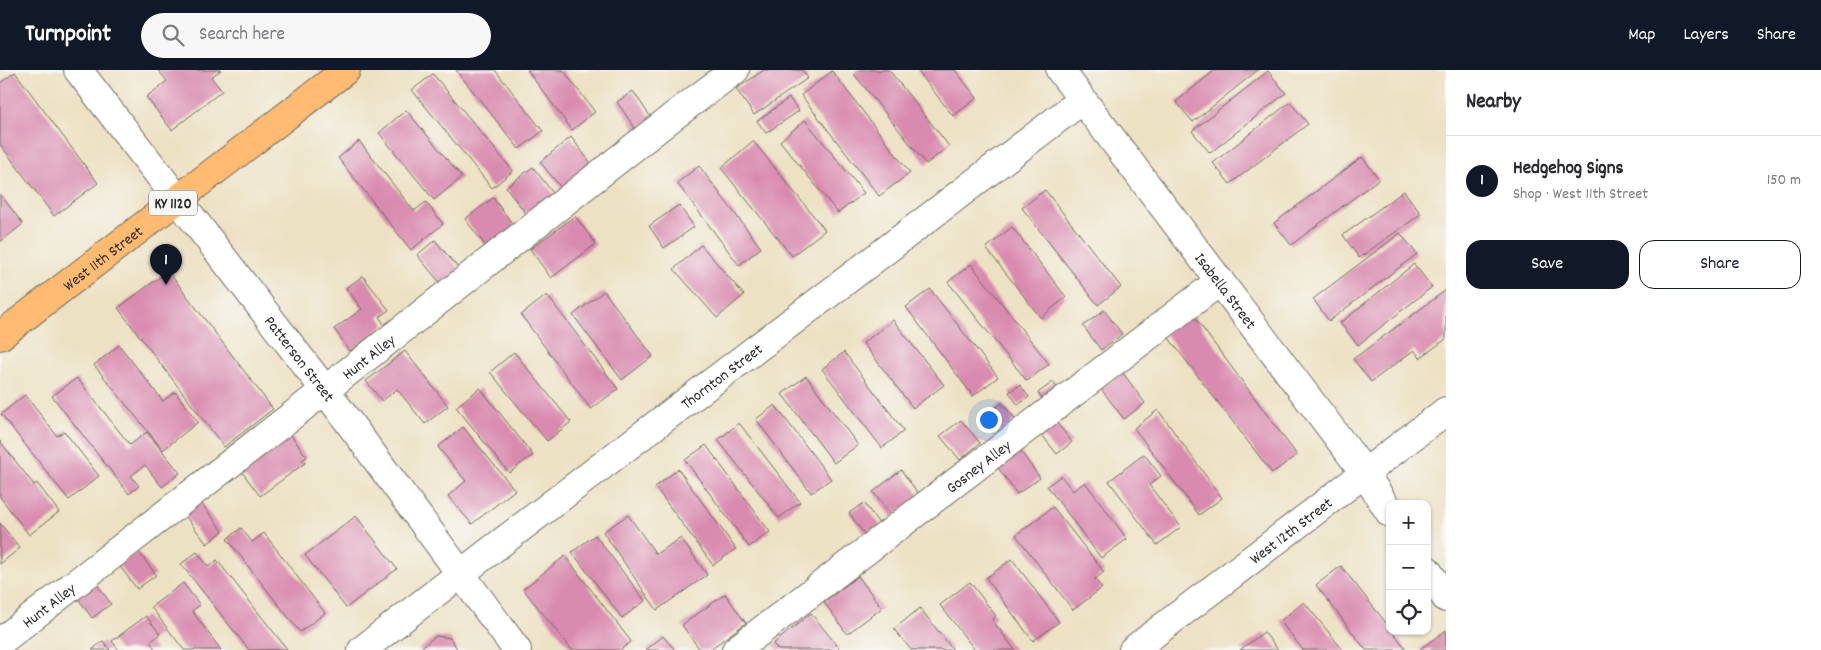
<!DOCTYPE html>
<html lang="en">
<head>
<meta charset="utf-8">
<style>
	:root { --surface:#fff; --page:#f7f7f7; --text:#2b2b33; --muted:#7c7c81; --line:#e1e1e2; --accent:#111827 }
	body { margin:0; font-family:Dekko,sans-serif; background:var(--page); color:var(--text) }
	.controls { position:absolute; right:15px; bottom:15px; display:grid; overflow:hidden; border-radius:10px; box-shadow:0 1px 4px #0004 }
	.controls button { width:45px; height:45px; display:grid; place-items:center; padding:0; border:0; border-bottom:1px solid var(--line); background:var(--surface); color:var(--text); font:25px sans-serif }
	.you { position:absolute; left:988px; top:349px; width:18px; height:18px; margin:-12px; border:4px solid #fff; border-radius:50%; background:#1a73e8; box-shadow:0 0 0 8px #1a73e833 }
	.badge { display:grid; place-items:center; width:32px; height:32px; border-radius:50%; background:var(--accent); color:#fff; font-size:16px; font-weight:700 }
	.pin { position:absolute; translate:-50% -41px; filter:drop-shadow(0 1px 2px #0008) }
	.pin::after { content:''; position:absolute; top:26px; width:18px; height:15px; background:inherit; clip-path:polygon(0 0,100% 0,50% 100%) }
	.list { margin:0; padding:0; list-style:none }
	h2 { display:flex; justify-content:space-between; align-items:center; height:65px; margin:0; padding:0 20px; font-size:21px }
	h2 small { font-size:16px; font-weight:400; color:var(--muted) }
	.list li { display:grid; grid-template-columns:32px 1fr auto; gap:15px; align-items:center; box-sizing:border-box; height:90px; padding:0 20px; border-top:1px solid var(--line) }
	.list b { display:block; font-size:19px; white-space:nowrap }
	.list p { margin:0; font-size:16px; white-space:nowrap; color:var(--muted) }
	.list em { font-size:16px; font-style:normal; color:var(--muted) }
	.actions { display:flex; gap:10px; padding:15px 20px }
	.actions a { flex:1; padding:11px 0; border:1px solid var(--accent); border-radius:15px; text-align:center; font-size:18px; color:var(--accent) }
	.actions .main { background:var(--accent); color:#fff }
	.icon { flex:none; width:28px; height:28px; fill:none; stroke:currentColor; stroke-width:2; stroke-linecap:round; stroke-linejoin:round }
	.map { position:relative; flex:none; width:1446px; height:580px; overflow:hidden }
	header { display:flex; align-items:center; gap:30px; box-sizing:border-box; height:70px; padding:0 25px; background:var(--accent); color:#fff }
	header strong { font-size:24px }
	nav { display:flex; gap:28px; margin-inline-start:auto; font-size:18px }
	.search { width:350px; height:45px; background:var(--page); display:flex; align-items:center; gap:12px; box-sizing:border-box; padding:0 18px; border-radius:28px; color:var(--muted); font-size:19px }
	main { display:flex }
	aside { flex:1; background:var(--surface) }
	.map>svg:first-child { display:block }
</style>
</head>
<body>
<header>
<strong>Turnpoint</strong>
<div class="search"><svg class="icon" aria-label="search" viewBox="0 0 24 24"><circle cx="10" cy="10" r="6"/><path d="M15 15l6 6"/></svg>Search here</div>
<nav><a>Map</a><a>Layers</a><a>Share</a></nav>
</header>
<main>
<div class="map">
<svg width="1446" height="580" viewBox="0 0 1446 580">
	<rect width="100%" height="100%" fill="#f6f6f2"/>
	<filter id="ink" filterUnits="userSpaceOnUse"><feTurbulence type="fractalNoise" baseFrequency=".02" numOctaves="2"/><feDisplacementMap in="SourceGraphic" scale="10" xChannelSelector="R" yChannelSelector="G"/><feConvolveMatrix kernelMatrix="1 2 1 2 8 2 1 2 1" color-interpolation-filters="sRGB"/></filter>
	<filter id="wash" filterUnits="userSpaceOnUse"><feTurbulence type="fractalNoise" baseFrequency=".0096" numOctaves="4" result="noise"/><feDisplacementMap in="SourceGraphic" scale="20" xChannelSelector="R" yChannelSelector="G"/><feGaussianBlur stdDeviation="1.12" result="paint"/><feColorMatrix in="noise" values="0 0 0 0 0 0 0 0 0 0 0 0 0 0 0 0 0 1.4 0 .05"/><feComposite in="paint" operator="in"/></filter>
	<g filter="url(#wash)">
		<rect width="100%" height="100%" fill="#ede1c3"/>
		<g id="blocks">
			<g fill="#d98aaf">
				<polygon points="158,0 221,0 211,7 222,21 172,60 146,27 167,11"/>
				<polygon points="456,0 495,0 543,61 519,79"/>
				<polygon points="527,0 563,0 595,42 572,60"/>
				<polygon points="764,0 802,0 808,8 754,45 736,19"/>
				<polygon points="859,0 889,0 949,76 926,94 854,4"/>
				<polygon points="917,0 955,0 977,28 953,46"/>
				<polygon points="1215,0 1258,0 1193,52 1176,32"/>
				<polygon points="832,1 910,103 879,126 801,25"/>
				<polygon points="1268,1 1286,23 1210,83 1192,61"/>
				<polygon points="15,2 98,113 54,146 0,74 0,13"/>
				<polygon points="433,4 513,101 492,118 412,20"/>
				<polygon points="633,21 652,49 636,60 617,32"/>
				<polygon points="789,28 799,41 766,63 757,51"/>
				<polygon points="1290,32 1308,54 1230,114 1213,93"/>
				<polygon points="406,40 462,107 434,130 379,63"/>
				<polygon points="805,50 864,123 838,143 780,71"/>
				<polygon points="571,67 593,96 563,120 540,92"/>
				<polygon points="359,71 414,141 426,132 443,154 411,180 338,88"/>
				<polygon points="753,71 825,160 792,186 721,98"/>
				<polygon points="1362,87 1379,109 1291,175 1274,153"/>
				<polygon points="699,96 761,178 739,195 677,113"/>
				<polygon points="533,97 556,127 529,148 506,117"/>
				<polygon points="1045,120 1121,217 1098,235 1022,138"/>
				<polygon points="1404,121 1421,144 1359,188 1343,165"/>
				<polygon points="0,124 23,154 0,172"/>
				<polygon points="493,128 515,157 487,178 465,149"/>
				<polygon points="679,135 694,157 664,178 649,156"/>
				<polygon points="575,146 596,174 551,208 530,179"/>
				<polygon points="1012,157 1066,227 1041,248 986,178"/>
				<polygon points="1400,163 1417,184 1329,251 1313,229"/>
				<polygon points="435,170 459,199 441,214 417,185"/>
				<polygon points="701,175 744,225 717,248 674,199"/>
				<polygon points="971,194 1049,294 1027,311 948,212"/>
				<polygon points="1414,194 1432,217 1358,275 1340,253"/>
				<polygon points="168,201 273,339 224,377 118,238"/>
				<polygon points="363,206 389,240 379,247 385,255 350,281 334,259 362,239 346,218"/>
				<polygon points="930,219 998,307 973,326 906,237"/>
				<polygon points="1446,220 1446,269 1420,288 1414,280 1371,312 1353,289"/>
				<polygon points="604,221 653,286 622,310 573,245"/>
				<polygon points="547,225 618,319 591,339 521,245"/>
				<polygon points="1104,240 1122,264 1101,280 1083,256"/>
				<polygon points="1192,244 1297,385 1272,403 1165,263"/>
				<polygon points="893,250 944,315 913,338 863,273"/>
				<polygon points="119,275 163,331 175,322 198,352 163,380 94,295"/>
				<polygon points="405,281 448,336 425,354 397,319 382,331 366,311"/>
				<polygon points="514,282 571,352 547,371 490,302"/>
				<polygon points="844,282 904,361 882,378 822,299"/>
				<polygon points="1123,303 1145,333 1124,349 1101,319"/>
				<polygon points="806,306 858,375 834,393 782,324"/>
				<polygon points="77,308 130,375 147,362 180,403 162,417 145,395 131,406 139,416 129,424 52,326"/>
				<polygon points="1053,312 1060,322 1046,333 1038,323"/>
				<polygon points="1020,315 1029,327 1018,335 1009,322"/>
				<polygon points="480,318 533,385 509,403 456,337"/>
				<polygon points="25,325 57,366 64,361 99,406 69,430 1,344"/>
				<polygon points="1002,333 1016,350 1000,362 987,345"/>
				<polygon points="775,335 831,409 811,423 756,349"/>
				<polygon points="1158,340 1222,428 1199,445 1134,358"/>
				<polygon points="961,350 980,373 960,390 940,366"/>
				<polygon points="739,353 800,432 779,448 718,370"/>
				<polygon points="1057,353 1072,372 1057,384 1042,365"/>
				<polygon points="463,357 515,420 472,454 448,426 466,411 438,377"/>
				<polygon points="288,361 307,387 302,390 305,393 260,426 239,398"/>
				<polygon points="0,371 34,415 37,413 59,442 29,465 0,427"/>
				<polygon points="706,375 770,462 749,477 685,390"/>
				<polygon points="1018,378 1040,408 1017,424 996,395"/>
				<polygon points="1144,384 1161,406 1149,415 1181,457 1157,475 1109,411"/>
				<polygon points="678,399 736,479 713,495 655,417"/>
				<polygon points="901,400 920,426 892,447 873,422"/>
				<polygon points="1061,406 1073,421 1085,412 1127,469 1101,488 1047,416"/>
				<polygon points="199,430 223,461 207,474 182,442"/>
				<polygon points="864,433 880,455 865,465 849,443"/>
				<polygon points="1053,437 1104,502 1095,509 1102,518 1073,540 1016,465"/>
				<polygon points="628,445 656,484 681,468 707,505 657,540 603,462"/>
				<polygon points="356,446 397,499 346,538 305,485"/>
				<polygon points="0,453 20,478 0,494"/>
				<polygon points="241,458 252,472 264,463 325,543 300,562 227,469"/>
				<polygon points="595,465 645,531 622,548 572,482"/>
				<polygon points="138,481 156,505 137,519 119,495"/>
				<polygon points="197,482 209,497 217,490 287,579 249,580 181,494"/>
				<polygon points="565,486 630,570 631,572 620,580 572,580 523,519"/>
				<polygon points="1012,489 1059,552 1033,571 986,508"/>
				<polygon points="1341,496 1390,558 1390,561 1392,561 1407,580 1366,580 1316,515"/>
				<polygon points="858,506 882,538 847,564 824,532"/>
				<polygon points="94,510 111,534 92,548 75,524"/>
				<polygon points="970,512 996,546 992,550 1015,580 975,580 940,535"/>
				<polygon points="183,513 200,535 192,541 221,580 184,580 151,537"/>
				<polygon points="725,524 746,553 709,580 700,580 682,555"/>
				<polygon points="1304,532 1343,580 1303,580 1280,551"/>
				<polygon points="920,538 953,580 911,580 894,559"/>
				<polygon points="811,543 839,578 837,580 778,580 773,574"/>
				<polygon points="146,546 160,564 150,572 156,580 119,580 112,571"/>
				<polygon points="1446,560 1446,580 1419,580"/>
				<polygon points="1264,562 1278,580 1240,580"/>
				<polygon points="436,566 450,568 458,580 418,580"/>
				<polygon points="663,566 675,580 646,580"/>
				<polygon points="103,571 110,580 92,580"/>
			</g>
		</g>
	</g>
	<g filter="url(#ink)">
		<use href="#blocks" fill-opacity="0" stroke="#6f6b60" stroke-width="1"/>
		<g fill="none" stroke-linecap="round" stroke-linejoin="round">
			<defs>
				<g id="minor">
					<path id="s1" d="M 78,0 L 325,320 L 517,580"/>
					<path id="s2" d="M 1060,0 L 1364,402 L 1390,443"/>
					<polyline points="1427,500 1446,528"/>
					<path id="s3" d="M 0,572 L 325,320 L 675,45 L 735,0"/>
					<path id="s4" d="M 362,580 C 600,395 843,215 1082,30"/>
					<path id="s5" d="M 736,580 L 1220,211"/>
					<path id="s6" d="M 1133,580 L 1446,341"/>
				</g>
				<g id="major">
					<path id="s7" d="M 0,266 L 346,0"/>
				</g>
			</defs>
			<use href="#minor" stroke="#6f6b60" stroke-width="30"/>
			<use href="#major" stroke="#6f6b60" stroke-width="30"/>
			<use href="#minor" stroke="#fff" stroke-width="28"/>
			<use href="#major" stroke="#ffbb71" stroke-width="28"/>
		</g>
	</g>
	<g text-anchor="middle" stroke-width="4" stroke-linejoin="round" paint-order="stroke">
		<rect fill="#f6f6f2" stroke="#686867" stroke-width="1" x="149" y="120.5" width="48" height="25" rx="4"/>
		<g font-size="15" font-weight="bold" fill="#2b2b2b">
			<text x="173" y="138">KY 1120</text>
		</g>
		<g font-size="16" fill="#2b2b2b" stroke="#f6f6f2">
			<text dy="6" stroke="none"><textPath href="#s7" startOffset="129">West 11th Street</textPath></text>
			<text dy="6" stroke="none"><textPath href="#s2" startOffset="276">Isabella Street</textPath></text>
			<text dy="6" stroke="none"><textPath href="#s3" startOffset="466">Hunt Alley</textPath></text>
			<text dy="6" stroke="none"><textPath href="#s1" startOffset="364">Patterson Street</textPath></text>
			<text dy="6" stroke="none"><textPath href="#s4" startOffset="452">Thornton Street</textPath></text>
			<text dy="6" stroke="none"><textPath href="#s5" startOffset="304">Gosney Alley</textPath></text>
			<text dy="6" stroke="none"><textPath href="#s6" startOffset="198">West 12th Street</textPath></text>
			<text dy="6" stroke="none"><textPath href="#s3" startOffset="61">Hunt Alley</textPath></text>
		</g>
	</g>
</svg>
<div class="controls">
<button>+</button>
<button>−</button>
<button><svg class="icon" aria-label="locate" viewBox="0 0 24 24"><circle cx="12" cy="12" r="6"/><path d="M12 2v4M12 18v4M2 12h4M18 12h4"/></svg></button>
</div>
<div class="you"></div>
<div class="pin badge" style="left:166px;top:215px">1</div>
</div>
<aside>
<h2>Nearby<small></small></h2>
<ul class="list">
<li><span class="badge">1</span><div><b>Hedgehog Signs</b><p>Shop · West 11th Street</p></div><em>150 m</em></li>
</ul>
<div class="actions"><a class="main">Save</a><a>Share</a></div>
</aside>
</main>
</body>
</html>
